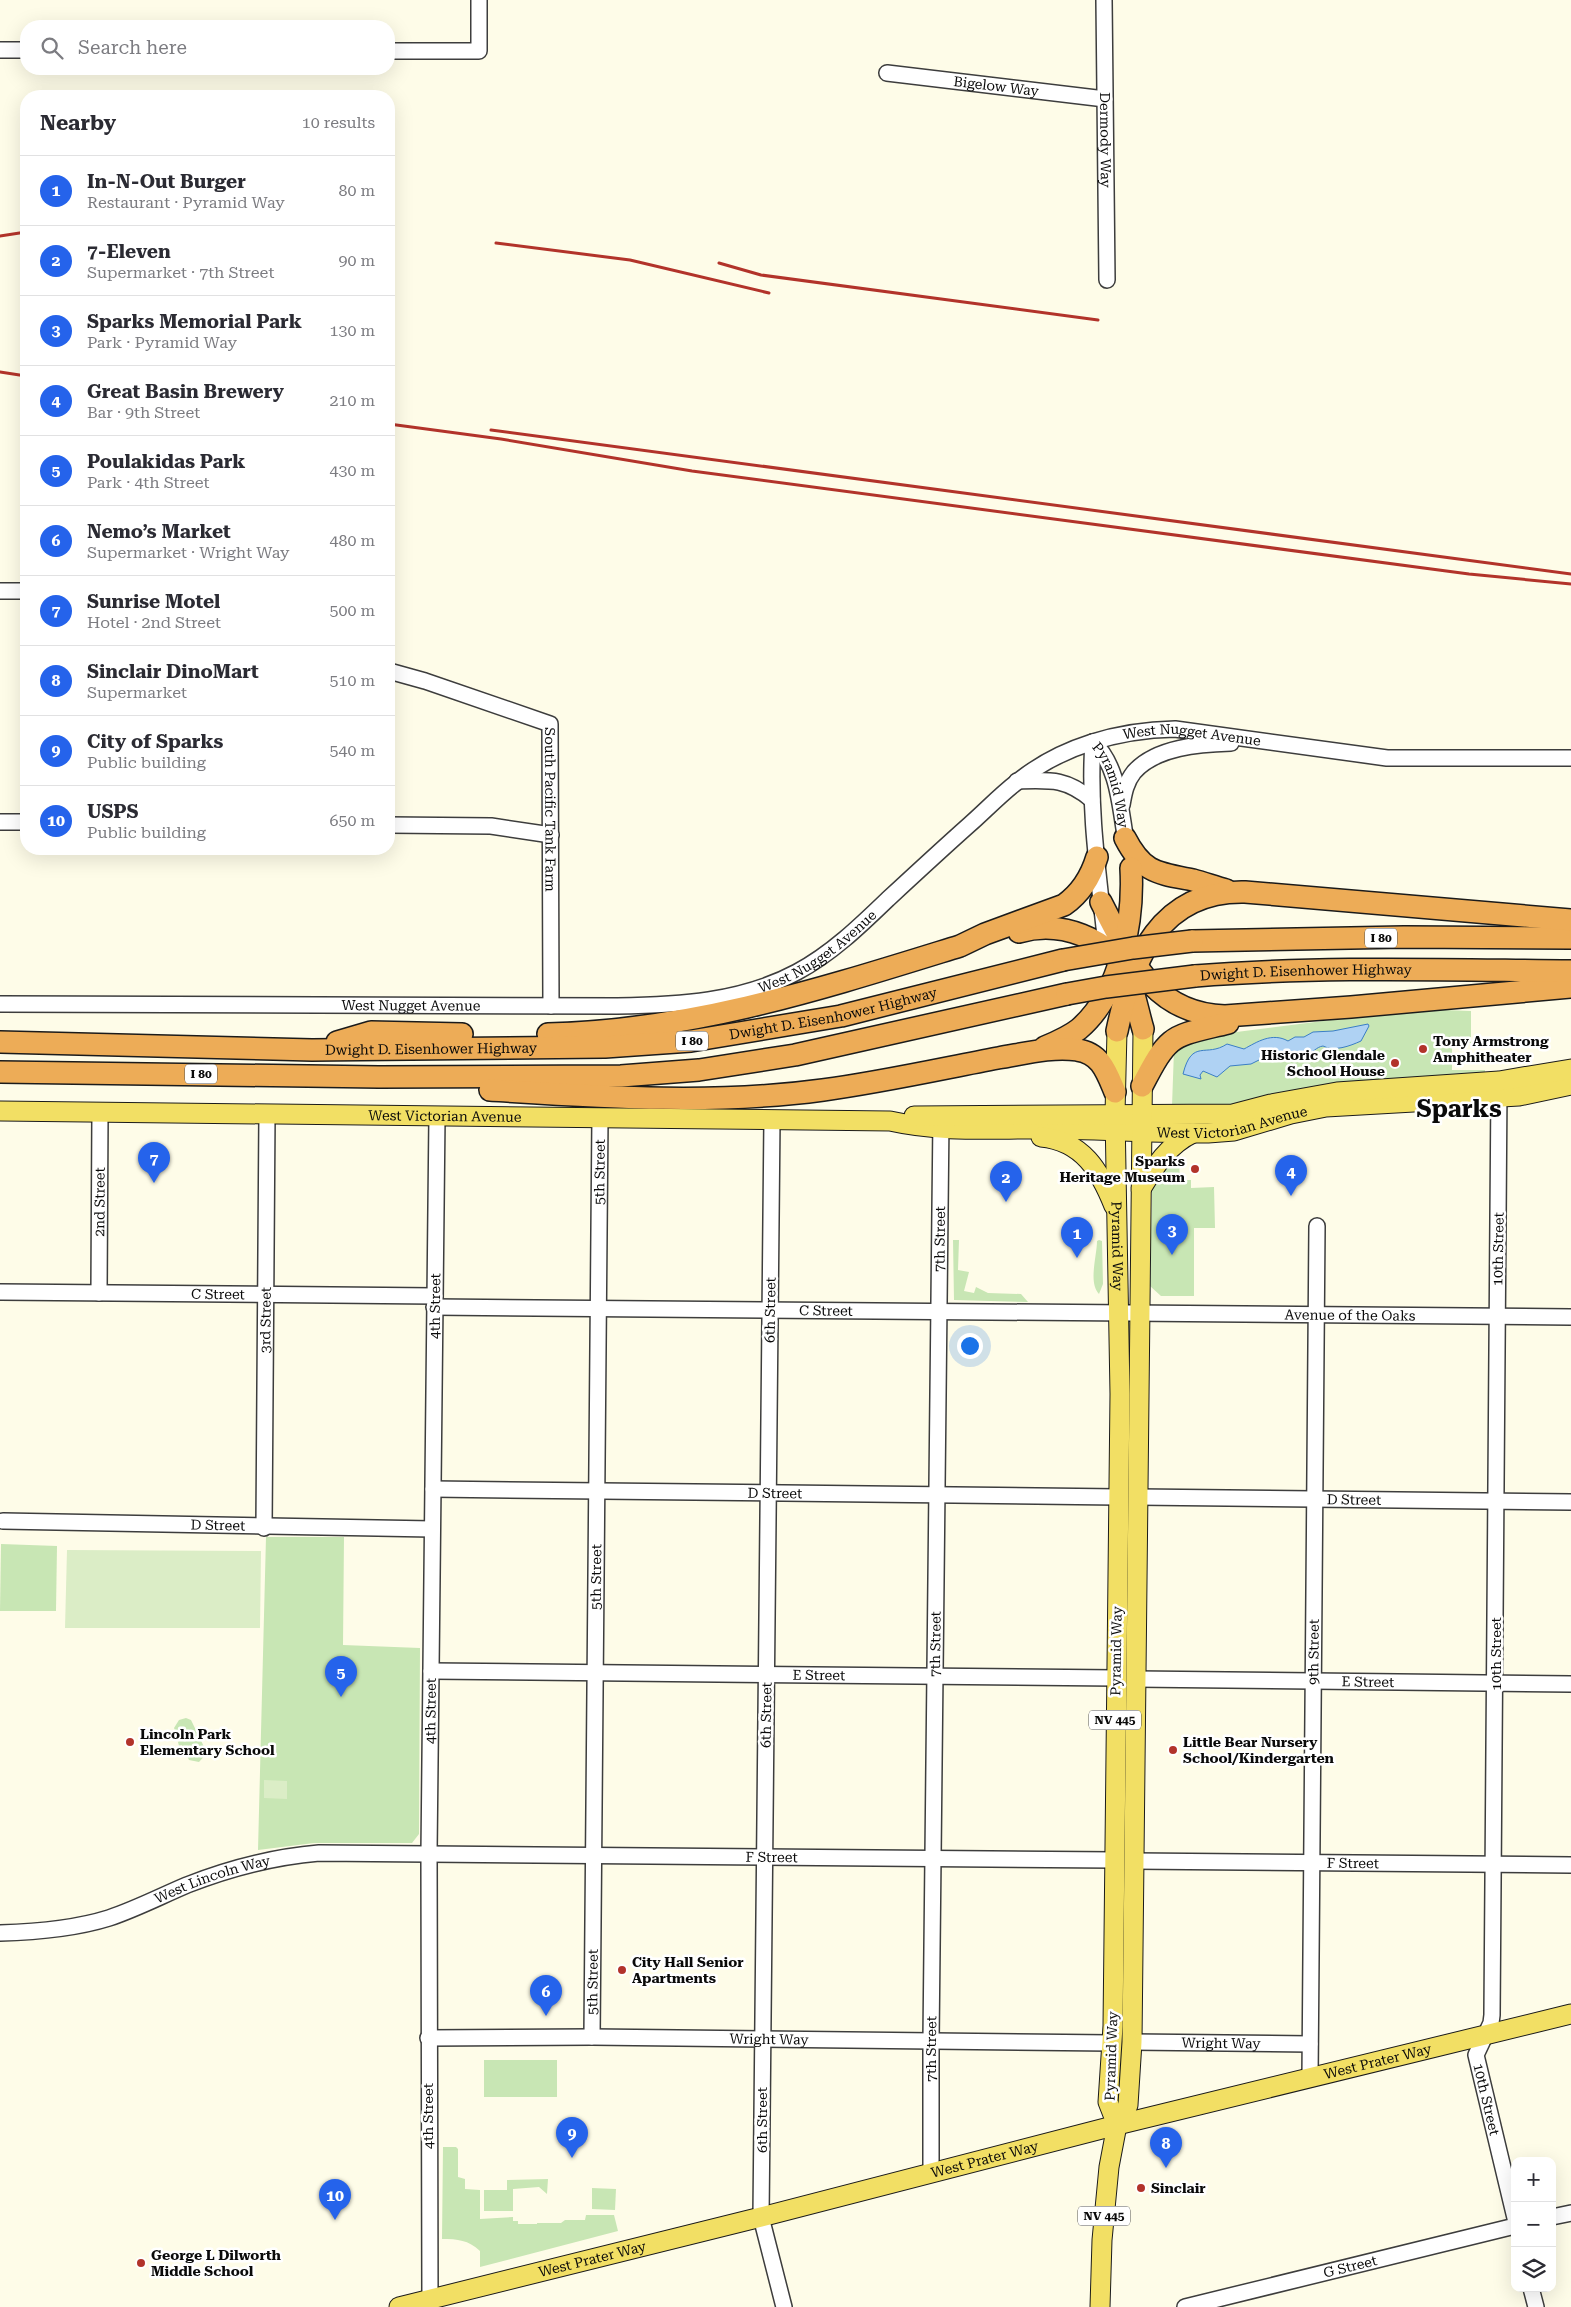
<!DOCTYPE html>
<html lang="en">
<head>
<meta charset="utf-8">
<style>
	:root { --surface:#fff; --page:#f7f7f7; --text:#2b2b33; --muted:#7c7c81; --line:#e1e1e2; --accent:#2563eb }
	body { margin:0; font-family:"Roboto Serif",serif; background:var(--page); color:var(--text) }
	.controls { position:absolute; right:15px; bottom:15px; display:grid; overflow:hidden; border-radius:10px; box-shadow:0 5px 20px #0002 }
	.controls button { width:45px; height:45px; display:grid; place-items:center; padding:0; border:0; border-bottom:1px solid var(--line); background:var(--surface); color:var(--text); font:25px sans-serif }
	.you { position:absolute; left:969px; top:1345px; width:18px; height:18px; margin:-12px; border:4px solid #fff; border-radius:50%; background:#1a73e8; box-shadow:0 0 0 8px #1a73e833 }
	.badge { display:grid; place-items:center; width:32px; height:32px; border-radius:50%; background:var(--accent); color:#fff; font-size:16px; font-weight:700 }
	.pin { position:absolute; translate:-50% -41px; filter:drop-shadow(0 1px 2px #0008) }
	.pin::after { content:''; position:absolute; top:26px; width:18px; height:15px; background:inherit; clip-path:polygon(0 0,100% 0,50% 100%) }
	.list { margin:0; padding:0; list-style:none }
	h2 { display:flex; justify-content:space-between; align-items:center; height:65px; margin:0; padding:0 20px; font-size:21px }
	h2 small { font-size:16px; font-weight:400; color:var(--muted) }
	.list li { display:grid; grid-template-columns:32px 1fr auto; gap:15px; align-items:center; box-sizing:border-box; height:70px; padding:0 20px; border-top:1px solid var(--line) }
	.list b { display:block; font-size:19px; white-space:nowrap }
	.list p { margin:0; font-size:16px; white-space:nowrap; color:var(--muted) }
	.list em { font-size:16px; font-style:normal; color:var(--muted) }
	.icon { flex:none; width:28px; height:28px; fill:none; stroke:currentColor; stroke-width:2; stroke-linecap:round; stroke-linejoin:round }
	.map { position:relative; flex:none; width:1571px; height:2307px; overflow:hidden }
	.search { position:absolute; background:var(--surface); box-shadow:0 5px 20px #0002; left:20px; top:20px; width:375px; height:55px; display:flex; align-items:center; gap:12px; box-sizing:border-box; padding:0 18px; border-radius:20px; color:var(--muted); font-size:19px }
	.panel { position:absolute; background:var(--surface); box-shadow:0 5px 20px #0002; left:20px; top:90px; width:375px; height:765px; border-radius:20px }
	.map>svg:first-child { display:block }
</style>
</head>
<body>
<div class="map">
<svg width="1571" height="2307" viewBox="0 0 1571 2307">
	<rect width="100%" height="100%" fill="#fefce8"/>
	<g fill="#c8e6b4">
		<polygon points="1417,1009 1471,1011 1471,1043 1452,1043 1452,1070 1485,1070 1485,1073 1238,1105 1172,1106 1174,1050 1197,1037"/>
		<polygon points="1165,1162 1179,1162 1180,1180 1191,1180 1191,1188 1214,1187 1215,1228 1194,1228 1194,1296 1161,1296 1150,1286 1152,1192 1153,1185"/>
		<polygon points="953,1240 959,1240 958,1270 969,1272 964,1291 974,1293 976,1287 988,1293 1021,1294 1028,1302 954,1300"/>
		<path d="M 1099,1240 L 1102,1241 L 1103,1284 L 1099,1294 C 1088,1283 1097,1256 1097,1241 Z"/>
		<polygon points="266,1537 344,1537 343,1645 420,1648 419,1834 412,1843 314,1843 258,1850"/>
		<polygon points="1,1544 57,1546 56,1611 0,1611"/>
		<polygon points="186,1718 191,1720 207,1753 199,1762 189,1760 182,1745 179,1746 178,1742 180,1741 174,1728 179,1720"/>
		<rect x="484" y="2060" width="73" height="37"/>
		<path d="M 443,2147 L 456,2147 L 458,2149 L 458,2177 L 465,2179 L 465,2189 L 480,2190 L 480,2219 L 513,2217 L 513,2221 L 518,2221 L 518,2224 L 537,2224 L 537,2223 L 561,2223 L 565,2220 L 585,2220 L 586,2215 L 614,2215 L 618,2231 L 480,2267 L 480,2251 C 468,2240 458,2239 442,2239 Z"/>
		<polygon points="548,2179 547,2194 539,2187 513,2189 513,2211 484,2211 484,2190 507,2190 507,2180"/>
		<polygon points="592,2188 616,2189 615,2210 592,2209"/>
	</g>
	<g fill="#dbedc6">
		<polygon points="67,1550 261,1551 260,1628 65,1628"/>
		<polygon points="264,1780 287,1781 287,1799 264,1798"/>
	</g>
	<path fill="#afd2f3" stroke="#3a7ec6" d="M 1368,1024 L 1369,1026 L 1361,1041 C 1350,1046 1334,1052 1323,1046 C 1316,1047 1313,1053 1306,1055 C 1292,1059 1280,1051 1267,1050 L 1261,1059 L 1251,1064 L 1230,1066 L 1217,1077 L 1203,1071 L 1200,1075 L 1201,1079 L 1183,1074 C 1192,1038 1206,1058 1227,1044 L 1244,1049 C 1257,1042 1272,1032 1288,1041 L 1295,1037 L 1304,1037 L 1313,1032 L 1333,1031 Z"/>
	<g fill="none" stroke-linecap="round" stroke-linejoin="round">
		<defs>
			<g id="minor">
				<path id="s1" d="M 1104,0 L 1107,280"/>
				<polyline points="0,50 26,50"/>
				<polyline points="389,51 479,51 479,0"/>
				<path id="s2" d="M 887,73 L 1105,99"/>
				<polyline points="0,591 26,591"/>
				<path id="s3" d="M 389,671 L 425,681 L 550,724 L 551,1006"/>
				<path id="s4" d="M 1093,742 C 1120,767 1120,812 1127,846"/>
				<path d="M 1093,742 C 1088,813 1100,884 1107,955"/>
				<path d="M 1017,781 C 1050,780 1066,778 1092,800"/>
				<path d="M 1122,805 C 1124,793 1126,782 1134,772 C 1156,747 1200,744 1231,743"/>
				<polyline points="0,822 26,822"/>
				<polyline points="389,825 491,826 551,835"/>
				<path id="s5" d="M 0,1004 L 617,1006 C 678,1005 741,1002 797,972 C 831,954 860,926 888,899 C 915,874 942,849 969,825 C 985,811 1000,795 1017,782 C 1061,746 1119,730 1175,729 L 1387,758 L 1571,758"/>
				<path id="s6" d="M 1499,1086 L 1492,2015 L 1491,2023 L 1476,2055 L 1515,2218"/>
				<polyline points="772,1119 761,2217 784,2307"/>
				<path id="s7" d="M 0,1292 L 435,1296"/>
				<path id="s8" d="M 99,1293 L 100,1112"/>
				<path id="s9" d="M 434,1307 L 1571,1317"/>
				<path id="s10" d="M 433,1489 L 1118,1497"/>
				<path id="s11" d="M 1138,1497 L 1571,1502"/>
				<path id="s12" d="M 3,1521 L 432,1529"/>
				<path id="s13" d="M 264,1528 L 267,1113"/>
				<path id="s14" d="M 431,1671 L 1116,1678"/>
				<path id="s15" d="M 1136,1679 L 1571,1684"/>
				<path id="s16" d="M 1134,1861 L 1571,1865"/>
				<path id="s17" d="M 0,1933 C 36,1932 74,1929 109,1918 C 136,1909 161,1896 187,1885 C 230,1868 273,1857 319,1853 L 1114,1860"/>
				<path id="s18" d="M 592,2037 L 600,1117"/>
				<path id="s19" d="M 428,2038 L 592,2037 L 1111,2043"/>
				<path id="s20" d="M 1132,2042 L 1310,2044"/>
				<path id="s21" d="M 1310,2078 L 1317,1226"/>
				<path id="s22" d="M 931,2174 L 931,2041 L 941,1118"/>
				<polyline points="1552,2217 1571,2213"/>
				<polyline points="1531,2288 1536,2307"/>
				<path id="s23" d="M 430,2307 L 429,1853 L 437,1116"/>
				<path id="s24" d="M 1185,2307 L 1515,2226"/>
			</g>
			<g id="major">
				<path id="s25" d="M 1117,1031 L 1115,1114 L 1120,1394 L 1113,2026 L 1108,2102 L 1117,2125"/>
				<path id="s26" d="M 0,1111 L 890,1121 C 939,1132 986,1129 1035,1129 C 1093,1129 1150,1133 1208,1133 L 1234,1131 L 1291,1114 L 1326,1107 L 1519,1096 L 1571,1085"/>
				<polyline points="914,1116 1233,1114 1271,1104 1337,1092 1499,1081 1571,1069"/>
				<path d="M 1041,1137 C 1083,1141 1100,1171 1114,1206"/>
				<path d="M 1141,1189 C 1155,1166 1168,1145 1193,1133"/>
				<path id="s27" d="M 399,2307 L 761,2217 L 1117,2125 L 1571,2014"/>
				<polyline points="1100,2307 1102,2240 1109,2167 1117,2125 1125,2113 1128,2105 1132,2042 1143,1029"/>
			</g>
			<g id="highway">
				<path d="M 1125,838 C 1143,873 1157,873 1193,880 C 1204,883 1215,887 1226,890"/>
				<path d="M 1101,902 C 1130,958 1153,1014 1225,1016 L 1351,1007 L 1571,987"/>
				<path d="M 1019,932 C 1059,920 1110,937 1128,977 C 1135,994 1138,1012 1143,1029"/>
				<polyline points="1192,941 1404,937 1571,938"/>
				<path id="s28" d="M 1195,976 C 1320,966 1446,970 1571,971"/>
				<path d="M 1117,1031 C 1132,959 1160,890 1245,892 L 1571,920"/>
				<path d="M 548,1034 C 692,1031 824,988 960,946 L 985,934 L 1064,905 C 1081,893 1091,877 1097,857"/>
				<path id="s29" d="M 0,1042 L 312,1050 L 605,1047 L 691,1041 L 841,1016 L 1063,960"/>
				<polyline points="337,1042 371,1032 462,1034"/>
				<path d="M 1045,1047 C 1057,1042 1069,1037 1079,1029 C 1121,993 1134,921 1131,868"/>
				<polyline points="0,1072 379,1077 621,1076 699,1070 795,1055 1067,994"/>
				<path d="M 1142,1086 C 1170,1032 1171,1037 1228,1023"/>
				<path d="M 490,1090 C 601,1097 712,1105 823,1090 C 882,1082 940,1069 998,1058 C 1023,1054 1052,1046 1077,1050 C 1101,1053 1107,1073 1115,1092"/>
			</g>
		</defs>
		<use href="#minor" stroke="#3d3d3d" stroke-width="18"/>
		<use href="#major" stroke="#1b1b1b" stroke-width="21"/>
		<use href="#highway" stroke="#1b1b1b" stroke-width="24"/>
		<use href="#minor" stroke="#fff" stroke-width="15"/>
		<use href="#major" stroke="#f2df64" stroke-width="19"/>
		<use href="#highway" stroke="#edac57" stroke-width="21"/>
		<g stroke="#b2332a" stroke-width="3">
			<polyline points="0,236 26,232"/>
			<polyline points="496,243 630,260 769,293"/>
			<polyline points="719,263 761,275 1098,320"/>
			<polyline points="0,372 26,376"/>
			<polyline points="389,424 501,439 692,471 1469,574 1571,584"/>
			<polyline points="491,430 1571,574"/>
		</g>
		<defs>
			<g id="highway-bridge">
				<polyline points="1063,960 1133,948 1192,941"/>
				<polyline points="1067,994 1106,987 1195,976"/>
			</g>
		</defs>
		<use href="#highway-bridge" stroke="#1b1b1b" stroke-width="24" stroke-linecap="butt"/>
		<use href="#highway-bridge" stroke="#edac57" stroke-width="21"/>
	</g>
	<g fill="#b2332a" stroke="#fff" stroke-width="2">
		<circle cx="1423" cy="1049" r="5"/>
		<circle cx="1395" cy="1063" r="5"/>
		<circle cx="1195" cy="1169" r="5"/>
		<circle cx="130" cy="1742" r="5"/>
		<circle cx="1173" cy="1750" r="5"/>
		<circle cx="622" cy="1970" r="5"/>
		<circle cx="1141" cy="2188" r="5"/>
		<circle cx="141" cy="2263" r="5"/>
	</g>
	<g text-anchor="middle" stroke-width="5" stroke-linejoin="round" paint-order="stroke">
		<g fill="#fff" stroke="#545454" stroke-width="1">
			<rect x="1365" y="928.5" width="32" height="19" rx="4"/>
			<rect x="676" y="1031.5" width="32" height="19" rx="4"/>
			<rect x="185" y="1064.5" width="32" height="19" rx="4"/>
			<rect x="1089" y="1710.5" width="52" height="19" rx="4"/>
			<rect x="1078" y="2206.5" width="52" height="19" rx="4"/>
		</g>
		<g font-size="12" font-weight="bold" fill="#0a0a0a">
			<text x="1381" y="942">I 80</text>
			<text x="692" y="1045">I 80</text>
			<text x="201" y="1078">I 80</text>
			<text x="1115" y="1724">NV 445</text>
			<text x="1104" y="2220">NV 445</text>
		</g>
		<g font-size="14" fill="#0a0a0a" stroke="#fff">
			<text dy="5" stroke="none"><textPath href="#s2" startOffset="110">Bigelow Way</textPath></text>
			<text dy="5" stroke="none"><textPath href="#s1" startOffset="140">Dermody Way</textPath></text>
			<text dy="5" stroke="none"><textPath href="#s5" startOffset="1280">West Nugget Avenue</textPath></text>
			<text dy="5" stroke="none"><textPath href="#s4" startOffset="48">Pyramid Way</textPath></text>
			<text dy="5" stroke="none"><textPath href="#s3" startOffset="255">South Pacific Tank Farm</textPath></text>
			<text dy="5" stroke="none"><textPath href="#s5" startOffset="830">West Nugget Avenue</textPath></text>
			<text dy="5" stroke="none"><textPath href="#s28" startOffset="111">Dwight D. Eisenhower Highway</textPath></text>
			<text dy="5" stroke="none"><textPath href="#s5" startOffset="411">West Nugget Avenue</textPath></text>
			<text dy="5" stroke="none"><textPath href="#s29" startOffset="836">Dwight D. Eisenhower Highway</textPath></text>
			<text dy="5" stroke="none"><textPath href="#s29" startOffset="431">Dwight D. Eisenhower Highway</textPath></text>
			<text dy="5" stroke="none"><textPath href="#s26" startOffset="445">West Victorian Avenue</textPath></text>
			<text dy="5" stroke="none"><textPath href="#s26" startOffset="1234">West Victorian Avenue</textPath></text>
			<text dy="5" stroke="none"><textPath href="#s18" startOffset="865">5th Street</textPath></text>
			<text dy="5" stroke="none"><textPath href="#s8" startOffset="91">2nd Street</textPath></text>
			<text dy="5" stroke="none"><textPath href="#s22" startOffset="935">7th Street</textPath></text>
			<text dy="5" stroke="none"><textPath href="#s25" startOffset="215">Pyramid Way</textPath></text>
			<text transform="translate(1498 1249) rotate(-89)" y="5">10th Street</text>
			<text dy="5" stroke="none"><textPath href="#s7" startOffset="218">C Street</textPath></text>
			<text dy="5" stroke="none"><textPath href="#s23" startOffset="1001">4th Street</textPath></text>
			<text transform="translate(770 1310) rotate(-89)" y="5">6th Street</text>
			<text dy="5" stroke="none"><textPath href="#s9" startOffset="392">C Street</textPath></text>
			<text dy="5" stroke="none"><textPath href="#s9" startOffset="916">Avenue of the Oaks</textPath></text>
			<text dy="5" stroke="none"><textPath href="#s13" startOffset="208">3rd Street</textPath></text>
			<text dy="5" stroke="none"><textPath href="#s10" startOffset="342">D Street</textPath></text>
			<text dy="5" stroke="none"><textPath href="#s11" startOffset="216">D Street</textPath></text>
			<text dy="5" stroke="none"><textPath href="#s12" startOffset="215">D Street</textPath></text>
			<text dy="5" stroke="none"><textPath href="#s18" startOffset="460">5th Street</textPath></text>
			<text dy="5" stroke="none"><textPath href="#s22" startOffset="530">7th Street</textPath></text>
			<text transform="translate(1116 1651) rotate(-89)" y="5">Pyramid Way</text>
			<text dy="5" stroke="none"><textPath href="#s21" startOffset="426">9th Street</textPath></text>
			<text transform="translate(1496 1654) rotate(-90)" y="5">10th Street</text>
			<text dy="5" stroke="none"><textPath href="#s14" startOffset="388">E Street</textPath></text>
			<text dy="5" stroke="none"><textPath href="#s15" startOffset="232">E Street</textPath></text>
			<text dy="5" stroke="none"><textPath href="#s23" startOffset="596">4th Street</textPath></text>
			<text transform="translate(766 1715) rotate(-89)" y="5">6th Street</text>
			<text dy="5" stroke="none"><textPath href="#s17" startOffset="784">F Street</textPath></text>
			<text dy="5" stroke="none"><textPath href="#s16" startOffset="219">F Street</textPath></text>
			<text dy="5" stroke="none"><textPath href="#s17" startOffset="221">West Lincoln Way</textPath></text>
			<text dy="5" stroke="none"><textPath href="#s18" startOffset="55">5th Street</textPath></text>
			<text dy="5" stroke="none"><textPath href="#s19" startOffset="341">Wright Way</textPath></text>
			<text dy="5" stroke="none"><textPath href="#s20" startOffset="89">Wright Way</textPath></text>
			<text dy="5" stroke="none"><textPath href="#s22" startOffset="125">7th Street</textPath></text>
			<text transform="translate(1111 2056) rotate(-88)" y="5">Pyramid Way</text>
			<text dy="5" stroke="none"><textPath href="#s27" startOffset="1009">West Prater Way</textPath></text>
			<text dy="5" stroke="none"><textPath href="#s6" startOffset="1018">10th Street</textPath></text>
			<text transform="translate(428 2116) rotate(-90)" y="5">4th Street</text>
			<text transform="translate(762 2120) rotate(-90)" y="5">6th Street</text>
			<text dy="5" stroke="none"><textPath href="#s27" startOffset="604">West Prater Way</textPath></text>
			<text dy="5" stroke="none"><textPath href="#s27" startOffset="199">West Prater Way</textPath></text>
			<text dy="5" stroke="none"><textPath href="#s24" startOffset="170">G Street</textPath></text>
		</g>
		<g font-size="14" font-weight="bold" fill="#0a0a0a" stroke="#fff" text-anchor="start">
			<text x="1433" y="1046">Tony Armstrong<tspan x="1433" dy="16">Amphitheater</tspan></text>
			<text x="1385" y="1060" text-anchor="end">Historic Glendale<tspan x="1385" dy="16">School House</tspan></text>
			<text x="1185" y="1166" text-anchor="end">Sparks<tspan x="1185" dy="16">Heritage Museum</tspan></text>
			<text x="140" y="1739">Lincoln Park<tspan x="140" dy="16">Elementary School</tspan></text>
			<text x="1183" y="1747">Little Bear Nursery<tspan x="1183" dy="16">School/Kindergarten</tspan></text>
			<text x="632" y="1967">City Hall Senior<tspan x="632" dy="16">Apartments</tspan></text>
			<text x="1151" y="2193">Sinclair</text>
			<text x="151" y="2260">George L Dilworth<tspan x="151" dy="16">Middle School</tspan></text>
		</g>
		<g font-size="24" font-weight="bold" fill="#0a0a0a" stroke="#fff">
			<text x="1459" y="1117">Sparks</text>
		</g>
	</g>
</svg>
<div class="controls">
<button>+</button>
<button>−</button>
<button><svg class="icon" aria-label="layers" viewBox="0 0 24 24"><path d="M12 4l9 5-9 5-9-5zM3 14l9 5 9-5"/></svg></button>
</div>
<div class="you"></div>
<div class="pin badge" style="left:1077px;top:1258px">1</div>
<div class="pin badge" style="left:1006px;top:1202px">2</div>
<div class="pin badge" style="left:1172px;top:1255px">3</div>
<div class="pin badge" style="left:1291px;top:1196px">4</div>
<div class="pin badge" style="left:341px;top:1697px">5</div>
<div class="pin badge" style="left:546px;top:2016px">6</div>
<div class="pin badge" style="left:154px;top:1183px">7</div>
<div class="pin badge" style="left:1166px;top:2168px">8</div>
<div class="pin badge" style="left:572px;top:2158px">9</div>
<div class="pin badge" style="left:335px;top:2220px">10</div>
<div class="search"><svg class="icon" aria-label="search" viewBox="0 0 24 24"><circle cx="10" cy="10" r="6"/><path d="M15 15l6 6"/></svg>Search here</div>
<section class="panel">
<h2>Nearby<small>10 results</small></h2>
<ul class="list">
<li><span class="badge">1</span><div><b>In-N-Out Burger</b><p>Restaurant · Pyramid Way</p></div><em>80 m</em></li>
<li><span class="badge">2</span><div><b>7-Eleven</b><p>Supermarket · 7th Street</p></div><em>90 m</em></li>
<li><span class="badge">3</span><div><b>Sparks Memorial Park</b><p>Park · Pyramid Way</p></div><em>130 m</em></li>
<li><span class="badge">4</span><div><b>Great Basin Brewery</b><p>Bar · 9th Street</p></div><em>210 m</em></li>
<li><span class="badge">5</span><div><b>Poulakidas Park</b><p>Park · 4th Street</p></div><em>430 m</em></li>
<li><span class="badge">6</span><div><b>Nemo’s Market</b><p>Supermarket · Wright Way</p></div><em>480 m</em></li>
<li><span class="badge">7</span><div><b>Sunrise Motel</b><p>Hotel · 2nd Street</p></div><em>500 m</em></li>
<li><span class="badge">8</span><div><b>Sinclair DinoMart</b><p>Supermarket</p></div><em>510 m</em></li>
<li><span class="badge">9</span><div><b>City of Sparks</b><p>Public building</p></div><em>540 m</em></li>
<li><span class="badge">10</span><div><b>USPS</b><p>Public building</p></div><em>650 m</em></li>
</ul>
</section>
</div>
</body>
</html>
